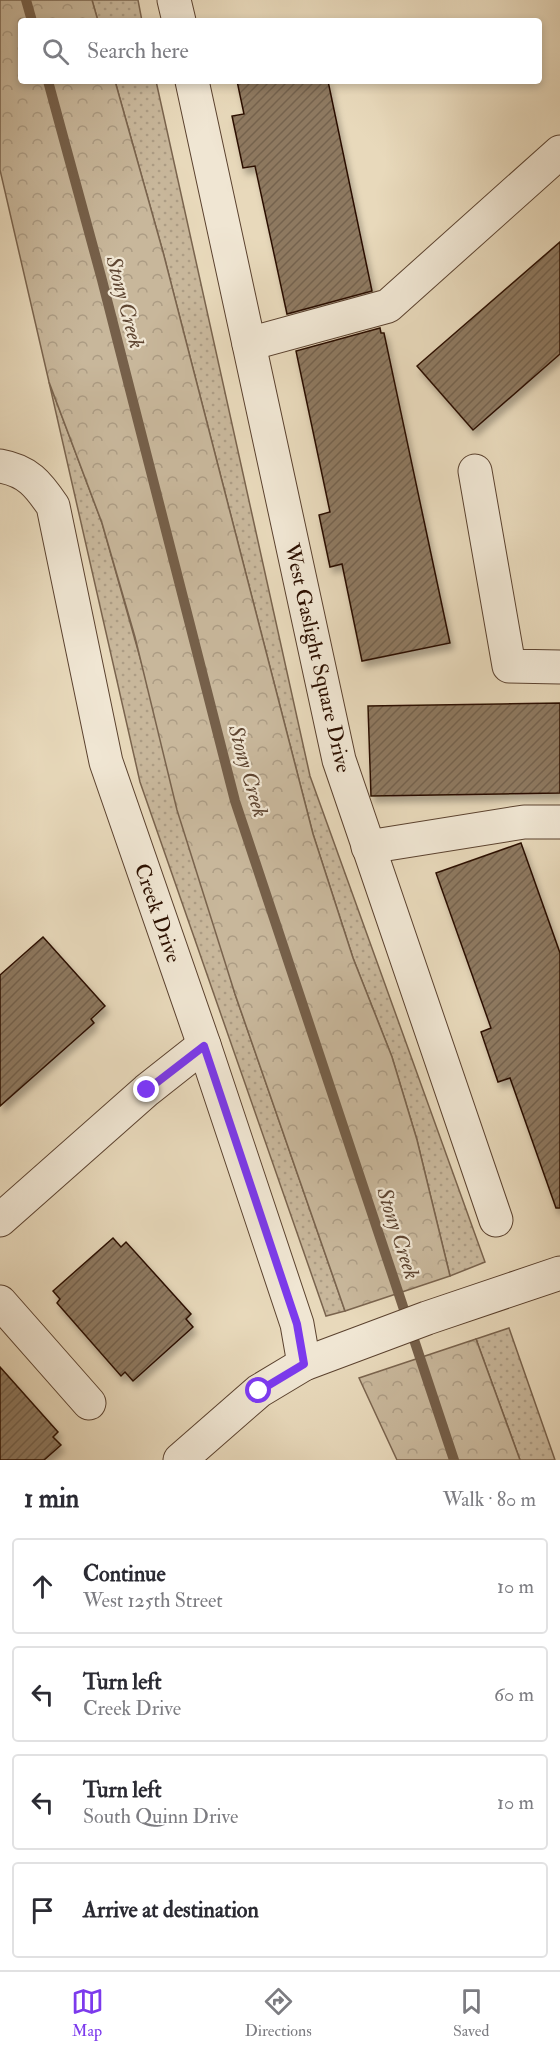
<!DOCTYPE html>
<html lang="en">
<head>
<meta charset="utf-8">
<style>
	:root { --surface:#fff; --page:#f7f7f7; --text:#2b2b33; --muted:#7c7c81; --line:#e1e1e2; --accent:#7c3aed }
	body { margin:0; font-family:"IM FELL Double Pica",serif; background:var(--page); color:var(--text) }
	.stop { position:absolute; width:18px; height:18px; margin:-14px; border:4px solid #7c3aed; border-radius:50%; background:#fff }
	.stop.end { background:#7c3aed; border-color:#fff; box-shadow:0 2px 6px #0008 }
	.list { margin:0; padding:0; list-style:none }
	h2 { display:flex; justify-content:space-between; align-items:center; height:78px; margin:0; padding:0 24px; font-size:26px }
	h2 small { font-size:20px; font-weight:400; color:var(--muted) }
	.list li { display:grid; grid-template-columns:39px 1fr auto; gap:18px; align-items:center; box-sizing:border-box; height:96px; margin:0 12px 12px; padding:0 12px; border:2px solid var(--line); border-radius:6px }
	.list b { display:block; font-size:22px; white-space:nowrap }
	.list p { margin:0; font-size:20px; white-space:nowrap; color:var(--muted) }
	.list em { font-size:20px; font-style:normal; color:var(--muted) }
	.icon { flex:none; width:33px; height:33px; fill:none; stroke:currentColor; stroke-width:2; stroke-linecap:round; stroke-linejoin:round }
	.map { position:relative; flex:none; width:560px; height:1460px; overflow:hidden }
	.search { position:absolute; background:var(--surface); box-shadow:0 3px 9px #0003; left:18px; right:18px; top:18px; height:66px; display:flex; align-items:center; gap:15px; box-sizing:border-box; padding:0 21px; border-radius:6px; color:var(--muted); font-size:22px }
	.sheet { height:510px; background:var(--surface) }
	nav { display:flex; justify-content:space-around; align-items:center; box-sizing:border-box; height:84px; border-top:2px solid var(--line); background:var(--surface); font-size:16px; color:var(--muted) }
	nav a { display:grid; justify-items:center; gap:3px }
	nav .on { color:var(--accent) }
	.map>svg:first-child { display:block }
</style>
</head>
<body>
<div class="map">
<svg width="560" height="1460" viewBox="0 0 560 1460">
	<defs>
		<pattern id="grass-dots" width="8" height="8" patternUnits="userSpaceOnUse" patternTransform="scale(1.5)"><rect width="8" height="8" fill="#c8b79b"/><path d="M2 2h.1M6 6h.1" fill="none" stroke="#ac9c84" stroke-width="1.8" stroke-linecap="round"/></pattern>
		<pattern id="forest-crowns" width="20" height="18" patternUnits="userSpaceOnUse" patternTransform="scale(1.5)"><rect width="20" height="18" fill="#c8b79b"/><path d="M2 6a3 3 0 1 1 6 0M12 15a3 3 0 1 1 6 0" fill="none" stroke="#ac9c84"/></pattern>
		<pattern id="building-hatch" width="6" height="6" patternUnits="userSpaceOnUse" patternTransform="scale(1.5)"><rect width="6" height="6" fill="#8e7961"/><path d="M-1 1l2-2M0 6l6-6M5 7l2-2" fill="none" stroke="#74624e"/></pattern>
		<filter id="shadow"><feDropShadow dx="3.5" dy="6" stdDeviation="3" flood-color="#0004"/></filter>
	</defs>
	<rect width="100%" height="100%" fill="#e8d9bb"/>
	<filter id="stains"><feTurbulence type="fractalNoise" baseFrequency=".00333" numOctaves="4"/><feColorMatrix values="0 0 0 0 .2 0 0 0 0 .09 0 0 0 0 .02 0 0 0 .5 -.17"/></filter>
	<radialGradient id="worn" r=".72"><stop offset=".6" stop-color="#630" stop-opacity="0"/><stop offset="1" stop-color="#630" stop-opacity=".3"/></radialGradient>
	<g fill="url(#grass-dots)" stroke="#7a644e" stroke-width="1.5">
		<polygon points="92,0 138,0 142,21 98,21"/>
		<polygon points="115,81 156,81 310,776 485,1262 450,1276 417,1140 392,1057 353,958 313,834 163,252"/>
		<polygon points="49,382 102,523 235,994 345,1311 326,1316 140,782"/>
		<polygon points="509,1328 555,1460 520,1460 476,1339"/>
	</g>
	<g fill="url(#forest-crowns)" stroke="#7a644e" stroke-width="1.5">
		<polygon points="0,0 92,0 98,21 21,21 21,81 115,81 163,252 313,834 353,958 392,1057 417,1140 450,1276 345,1311 235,994 177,810 135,637 102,523 49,382 0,170"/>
		<polygon points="476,1339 520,1460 397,1460 359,1378"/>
	</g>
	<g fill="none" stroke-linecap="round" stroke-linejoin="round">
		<g stroke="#76604a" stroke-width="10">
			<polyline points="26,0 32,21"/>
			<polyline points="48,81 102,280 235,801 454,1460"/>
		</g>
	</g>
	<g fill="url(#building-hatch)" stroke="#2c1000" stroke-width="1.5" filter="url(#shadow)">
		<polygon points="237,81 328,81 372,291 287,314 255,166 243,168 232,116 244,114"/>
		<polygon points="560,242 560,354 473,430 417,366"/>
		<polygon points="380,328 381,333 384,333 450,643 362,661 342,564 330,567 319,515 330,512 296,351"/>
		<polygon points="560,703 560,793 371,796 368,706"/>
		<polygon points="521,843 560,953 560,1208 556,1208 510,1078 498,1082 481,1032 491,1028 436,873"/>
		<polygon points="43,937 105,1006 91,1019 94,1023 0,1106 0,975"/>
		<polygon points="113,1238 121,1247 126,1242 191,1314 186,1319 193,1327 133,1381 125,1372 121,1376 57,1303 60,1299 53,1291"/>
		<polygon points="0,1367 58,1432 53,1437 61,1445 44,1460 0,1460"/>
	</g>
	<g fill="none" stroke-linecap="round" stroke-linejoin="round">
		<defs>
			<g id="minor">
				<polyline points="174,0 179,21"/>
				<polyline points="192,81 339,760 496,1220"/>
				<polyline points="249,344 388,306 560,152"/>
				<path d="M 0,466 C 28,471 38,484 53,506 L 106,762 L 204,1045 L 297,1324 L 304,1364"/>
				<polyline points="475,471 509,666 560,667"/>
				<polyline points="368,847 524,822 560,822"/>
				<polyline points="0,1220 147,1090 204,1045"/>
				<polyline points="0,1302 89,1403"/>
				<polyline points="180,1460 259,1391 304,1364 427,1318 560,1273"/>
			</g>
		</defs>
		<use href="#minor" stroke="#5b422f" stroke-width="35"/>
		<use href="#minor" stroke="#f0e6d3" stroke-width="33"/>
	</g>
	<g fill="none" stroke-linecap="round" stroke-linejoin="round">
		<polyline stroke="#7c3aed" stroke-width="8" points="147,1090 204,1046 297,1324 304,1364 259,1391"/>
	</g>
	<g text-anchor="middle" stroke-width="4.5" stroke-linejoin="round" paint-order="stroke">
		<g font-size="21" fill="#2c1000" stroke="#f0e6d3">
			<text transform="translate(318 658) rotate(77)" y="7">West Gaslight Square Drive</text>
			<text transform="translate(158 913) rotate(71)" y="7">Creek Drive</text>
		</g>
		<g font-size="22" font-style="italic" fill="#5e4531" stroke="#f0e6d3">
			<text transform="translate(126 302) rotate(75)" y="8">Stony Creek</text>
			<text transform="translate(249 771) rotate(74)" y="8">Stony Creek</text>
			<text transform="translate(399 1233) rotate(72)" y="8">Stony Creek</text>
		</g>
	</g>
	<rect width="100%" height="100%" filter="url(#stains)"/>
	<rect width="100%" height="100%" fill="url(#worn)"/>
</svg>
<div class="stop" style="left:259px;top:1391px"></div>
<div class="stop end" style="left:147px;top:1090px"></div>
<div class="search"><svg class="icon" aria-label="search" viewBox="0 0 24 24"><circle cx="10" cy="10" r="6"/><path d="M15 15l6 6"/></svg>Search here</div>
</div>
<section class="sheet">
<h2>1 min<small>Walk · 80 m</small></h2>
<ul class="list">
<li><svg class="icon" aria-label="ahead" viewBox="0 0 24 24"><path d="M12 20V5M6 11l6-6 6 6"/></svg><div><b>Continue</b><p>West 125th Street</p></div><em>10 m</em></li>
<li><svg class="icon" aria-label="left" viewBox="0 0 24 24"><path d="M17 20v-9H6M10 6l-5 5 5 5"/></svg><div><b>Turn left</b><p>Creek Drive</p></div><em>60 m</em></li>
<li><svg class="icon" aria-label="left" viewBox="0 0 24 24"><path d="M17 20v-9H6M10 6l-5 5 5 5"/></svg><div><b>Turn left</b><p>South Quinn Drive</p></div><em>10 m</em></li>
<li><svg class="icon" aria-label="arrive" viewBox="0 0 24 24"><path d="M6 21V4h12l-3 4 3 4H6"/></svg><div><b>Arrive at destination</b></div></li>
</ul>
</section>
<nav>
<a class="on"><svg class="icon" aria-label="map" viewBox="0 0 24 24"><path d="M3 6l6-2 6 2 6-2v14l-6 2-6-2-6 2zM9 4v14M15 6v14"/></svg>Map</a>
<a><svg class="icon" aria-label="directions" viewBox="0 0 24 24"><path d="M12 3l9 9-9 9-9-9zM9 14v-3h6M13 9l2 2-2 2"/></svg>Directions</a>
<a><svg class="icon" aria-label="saved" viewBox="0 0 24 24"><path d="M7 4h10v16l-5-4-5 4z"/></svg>Saved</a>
</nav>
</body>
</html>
